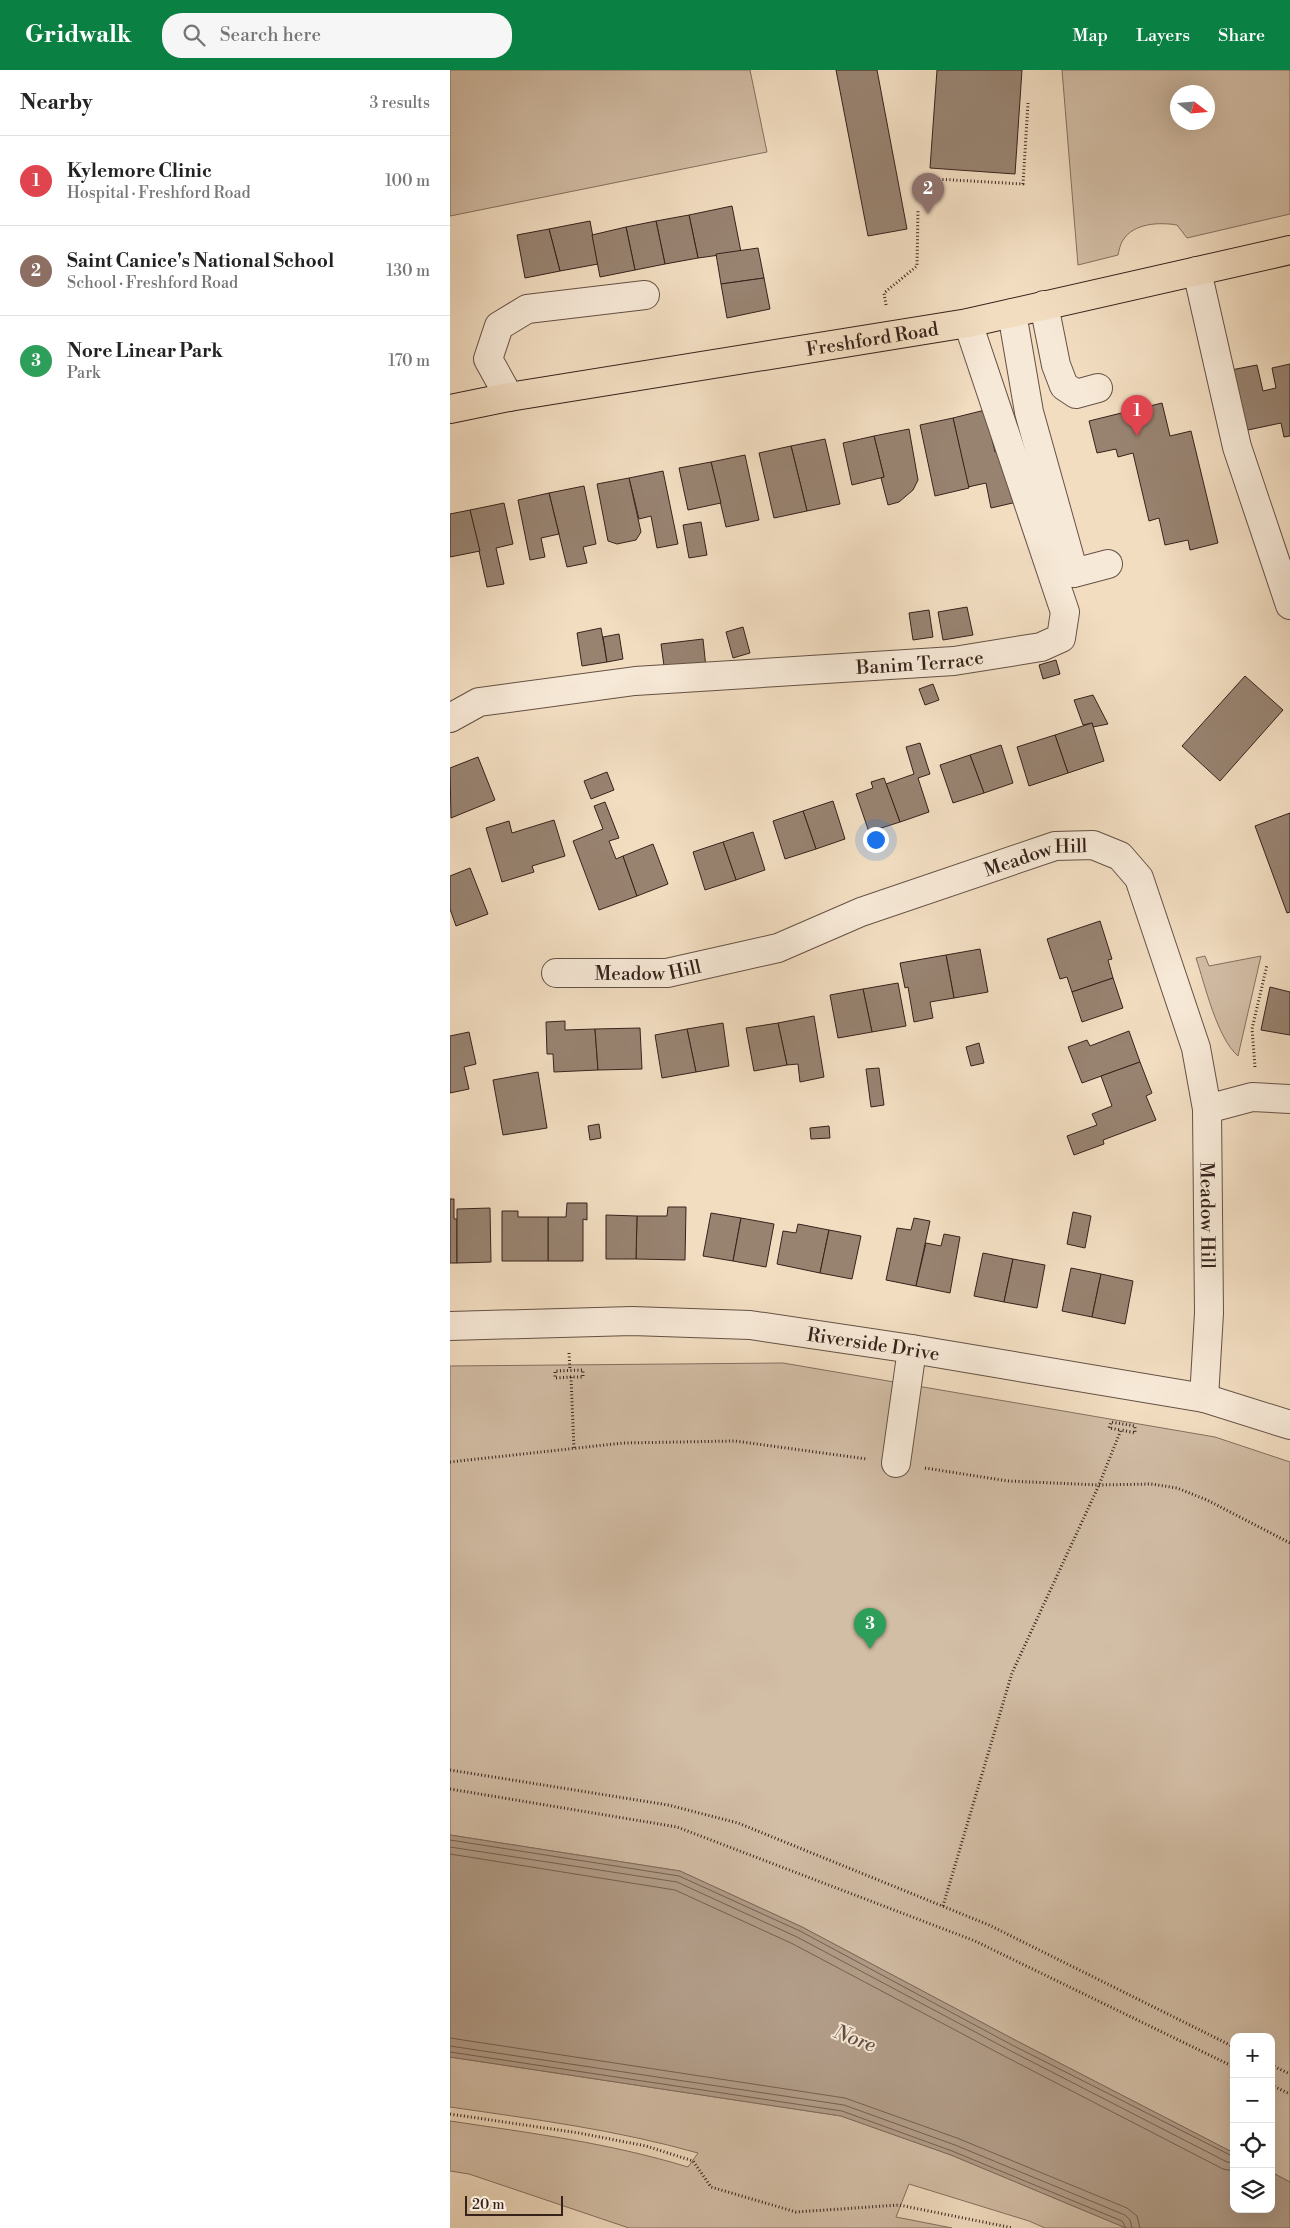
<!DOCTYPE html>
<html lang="en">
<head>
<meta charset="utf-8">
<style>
	:root { --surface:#fff; --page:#f6f6f6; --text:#222; --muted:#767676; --line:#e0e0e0; --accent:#0b8043 }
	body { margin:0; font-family:"Libre Bodoni",serif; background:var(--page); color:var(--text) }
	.controls { position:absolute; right:15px; bottom:15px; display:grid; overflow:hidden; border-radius:10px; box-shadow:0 5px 20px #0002 }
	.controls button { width:45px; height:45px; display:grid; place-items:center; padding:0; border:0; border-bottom:1px solid var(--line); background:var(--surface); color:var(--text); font:25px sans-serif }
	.compass { position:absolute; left:720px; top:15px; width:45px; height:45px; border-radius:50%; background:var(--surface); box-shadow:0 5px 20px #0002; rotate:106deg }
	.scale { position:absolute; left:15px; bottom:12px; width:98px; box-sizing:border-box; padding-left:5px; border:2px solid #36221b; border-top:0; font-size:14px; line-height:18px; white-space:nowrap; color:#36221b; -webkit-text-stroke:4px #f7e9d7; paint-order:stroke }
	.you { position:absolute; left:425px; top:769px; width:18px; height:18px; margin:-12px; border:4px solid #fff; border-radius:50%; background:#1a73e8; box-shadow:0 0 0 8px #1a73e833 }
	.badge { display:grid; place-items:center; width:32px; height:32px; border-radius:50%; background:var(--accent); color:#fff; font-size:16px; font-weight:700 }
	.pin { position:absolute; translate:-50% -41px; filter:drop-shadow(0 1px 2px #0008) }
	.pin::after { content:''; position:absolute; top:26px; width:18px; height:15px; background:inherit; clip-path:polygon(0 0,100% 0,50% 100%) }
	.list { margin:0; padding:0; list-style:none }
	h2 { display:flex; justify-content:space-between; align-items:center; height:65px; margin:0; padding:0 20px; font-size:21px }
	h2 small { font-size:16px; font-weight:400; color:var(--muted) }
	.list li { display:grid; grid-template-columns:32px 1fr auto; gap:15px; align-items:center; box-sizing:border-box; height:90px; padding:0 20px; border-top:1px solid var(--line) }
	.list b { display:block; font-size:19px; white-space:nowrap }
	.list p { margin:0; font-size:16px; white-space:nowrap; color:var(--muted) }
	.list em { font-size:16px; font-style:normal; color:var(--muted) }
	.icon { flex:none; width:28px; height:28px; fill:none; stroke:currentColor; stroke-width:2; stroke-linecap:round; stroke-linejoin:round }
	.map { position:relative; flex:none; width:840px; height:2158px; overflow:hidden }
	header { display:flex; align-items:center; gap:30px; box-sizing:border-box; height:70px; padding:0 25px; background:var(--accent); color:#fff }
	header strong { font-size:24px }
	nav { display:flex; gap:28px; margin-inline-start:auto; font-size:18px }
	.search { width:350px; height:45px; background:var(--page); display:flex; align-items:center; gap:12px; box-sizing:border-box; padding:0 18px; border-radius:20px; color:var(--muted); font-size:19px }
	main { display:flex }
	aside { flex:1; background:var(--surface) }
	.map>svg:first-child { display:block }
</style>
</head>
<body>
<header>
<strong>Gridwalk</strong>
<div class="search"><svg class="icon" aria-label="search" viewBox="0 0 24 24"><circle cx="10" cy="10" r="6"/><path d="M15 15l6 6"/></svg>Search here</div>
<nav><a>Map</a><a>Layers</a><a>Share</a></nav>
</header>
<main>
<aside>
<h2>Nearby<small>3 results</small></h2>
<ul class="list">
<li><span class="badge" style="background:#e0444e">1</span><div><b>Kylemore Clinic</b><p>Hospital · Freshford Road</p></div><em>100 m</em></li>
<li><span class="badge" style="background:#8d6e63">2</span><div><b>Saint Canice's National School</b><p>School · Freshford Road</p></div><em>130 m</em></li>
<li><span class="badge" style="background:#2e9e5b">3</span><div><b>Nore Linear Park</b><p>Park</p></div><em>170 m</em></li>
</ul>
</aside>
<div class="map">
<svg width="840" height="2158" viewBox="0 0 840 2158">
	<rect width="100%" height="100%" fill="#f2ddc1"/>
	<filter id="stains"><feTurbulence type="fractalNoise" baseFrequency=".004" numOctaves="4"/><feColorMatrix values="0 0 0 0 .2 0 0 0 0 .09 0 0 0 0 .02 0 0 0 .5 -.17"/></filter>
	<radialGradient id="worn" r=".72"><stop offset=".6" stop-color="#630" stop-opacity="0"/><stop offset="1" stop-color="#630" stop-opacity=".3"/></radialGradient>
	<g fill="#d2bda5" stroke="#847060" fill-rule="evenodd">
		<polygon points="0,0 300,0 317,82 0,146"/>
		<path d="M 612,0 L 840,0 L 840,144 L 737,168 L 727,155 C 709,152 684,153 673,170 C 670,174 669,181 668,185 L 628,195 ZM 728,22 L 758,22 L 758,52 L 728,52 Z"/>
		<path d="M 755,886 L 759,896 L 811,886 L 788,986 C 767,968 755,915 746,888 Z"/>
		<polygon points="333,1293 765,1367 840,1392 840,2112 821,2102 821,1967 784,1967 784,2083 565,1970 352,1857 230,1801 0,1765 0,1296"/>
		<path d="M 0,1987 L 391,2046 L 501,2085 L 676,2158 L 595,2158 L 579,2151 L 459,2114 L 446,2147 L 502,2158 L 179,2158 L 19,2104 L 0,2101 L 0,2051 C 81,2063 159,2073 238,2097 L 248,2083 C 167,2060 83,2049 0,2037 Z"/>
	</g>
	<polygon fill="#b29d89" stroke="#806c5d" points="0,1765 230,1801 352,1857 565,1970 784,2083 784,2139 821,2139 821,2102 840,2112 840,2158 676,2158 501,2085 391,2046 0,1987"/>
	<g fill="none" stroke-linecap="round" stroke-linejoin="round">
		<g stroke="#746052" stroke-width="1">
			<polyline points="0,1770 229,1806 350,1861 562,1975 784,2087"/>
			<polyline points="0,1777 227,1812 347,1867 559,1980 777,2092 784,2093"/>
			<polyline points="0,1784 225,1820 343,1874 556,1987 773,2099 784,2101"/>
			<polyline points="0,1968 395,2028 507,2068 677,2138 687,2146 690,2158"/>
			<polyline points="0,1976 394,2035 505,2075 675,2145 680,2150 682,2158"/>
			<polyline points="0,1982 392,2041 502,2081 672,2151 676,2158"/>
		</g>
	</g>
	<g fill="#988371" stroke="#36221b">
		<polygon points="386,0 427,0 457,159 418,166"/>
		<polygon points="487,0 572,0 565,104 480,98"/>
		<polygon points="282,136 291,182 248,188 239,145"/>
		<polygon points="239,145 248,188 215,194 206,151"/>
		<polygon points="140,151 148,194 110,201 99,159"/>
		<polygon points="206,151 215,194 185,200 176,157"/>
		<polygon points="176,157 185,200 150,207 142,165"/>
		<polygon points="99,159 110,201 75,208 67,165"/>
		<polygon points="308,178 314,208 271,214 266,184"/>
		<polygon points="314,208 320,239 277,248 271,214"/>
		<polygon points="840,294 840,366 834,367 831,353 793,361 781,300 807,295 813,321 826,318 822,298"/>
		<polygon points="712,333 720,366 741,361 768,473 740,480 738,470 715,475 709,448 699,451 683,383 668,387 666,379 647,383 639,351"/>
		<polygon points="535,340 545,382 555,380 567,432 541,438 536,413 518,417 503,348"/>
		<polygon points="503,348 519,418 485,426 470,355"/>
		<polygon points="459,359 468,410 463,420 449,432 438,435 431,408 434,407 424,366"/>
		<polygon points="424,366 434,407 402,415 393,373"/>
		<polygon points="375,369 390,434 357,441 341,376"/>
		<polygon points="341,376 357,441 324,448 309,383"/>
		<polygon points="295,385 309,450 276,457 261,392"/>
		<polygon points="261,392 271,433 238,440 229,398"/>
		<polygon points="213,401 228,474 207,478 201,446 189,449 179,408"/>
		<polygon points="179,408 191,462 186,470 167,474 158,471 147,414"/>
		<polygon points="134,416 146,474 133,477 137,493 117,497 99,423"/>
		<polygon points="99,423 109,464 91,468 95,487 80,490 68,430"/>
		<polygon points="54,433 63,474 46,478 54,514 37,517 20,440"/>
		<polygon points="20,440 30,481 0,487 0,444"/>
		<polygon points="251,452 257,485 239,488 233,455"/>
		<polygon points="517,537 523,565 493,570 488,542"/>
		<polygon points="479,540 483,567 463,570 459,543"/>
		<polygon points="293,557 300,583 283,588 276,562"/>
		<polygon points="151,558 157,592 132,596 127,563"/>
		<polygon points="169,564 173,589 157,592 153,567"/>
		<polygon points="253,569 256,598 215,603 211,574"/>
		<polygon points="606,590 610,604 593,609 589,595"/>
		<polygon points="795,606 833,640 770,711 732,676"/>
		<polygon points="483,614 489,630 475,635 469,619"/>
		<polygon points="643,625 658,654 643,657 642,653 633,655 624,630"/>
		<polygon points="642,653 654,691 618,703 605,665"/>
		<polygon points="605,665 618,703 579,716 567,677"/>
		<polygon points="470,673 480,704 468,708 479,742 450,752 436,714 464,704 456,677"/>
		<polygon points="551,675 563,713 534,723 520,685"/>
		<polygon points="520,685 534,723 503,733 490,695"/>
		<polygon points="28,687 45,730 1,748 0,698"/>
		<polygon points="157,702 164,720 141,729 134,711"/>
		<polygon points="434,708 450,752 419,762 406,724 423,718 421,712"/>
		<polygon points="383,731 395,769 366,779 353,741"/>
		<polygon points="155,732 169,768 159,771 166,789 173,786 187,826 149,840 123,771 153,759 144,736"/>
		<polygon points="353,741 366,779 335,789 323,751"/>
		<polygon points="840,743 840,842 837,843 805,756"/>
		<polygon points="104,750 115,786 82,796 84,802 52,812 36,758 59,751 62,763"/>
		<polygon points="303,762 315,800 286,810 273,772"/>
		<polygon points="273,772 286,810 255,820 243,782"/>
		<polygon points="203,774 218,814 187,826 173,786"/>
		<polygon points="20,798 38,844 6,856 0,839 0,806"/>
		<polygon points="650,851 662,889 658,890 663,908 622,922 617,907 610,909 597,869"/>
		<polygon points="530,879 538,922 504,928 496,885"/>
		<polygon points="496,885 504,928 480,932 483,948 464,952 458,917 455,918 450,893"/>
		<polygon points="663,908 673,938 632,952 622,922"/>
		<polygon points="448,913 456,956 422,962 413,919"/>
		<polygon points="820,917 840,922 840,965 811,960"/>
		<polygon points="413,919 422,962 388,968 380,925"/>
		<polygon points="364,946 374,1007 350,1012 348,994 337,995 328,953"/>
		<polygon points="115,951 115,960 145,959 148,1000 104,1002 103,984 97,984 96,952"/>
		<polygon points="273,953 279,996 246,1002 237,959"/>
		<polygon points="328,953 337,995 304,1001 296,958"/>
		<polygon points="190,958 192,999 148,1000 145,959"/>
		<polygon points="237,959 246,1002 212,1008 205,965"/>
		<polygon points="679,961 690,992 632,1013 618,977 637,970 640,976"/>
		<polygon points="19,962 26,994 14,997 19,1019 0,1023 0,966"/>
		<polygon points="529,973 534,993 521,996 516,977"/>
		<polygon points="690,992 702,1023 696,1026 706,1050 653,1070 654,1074 624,1085 617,1066 647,1055 642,1044 662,1036 651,1006"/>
		<polygon points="429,998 434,1035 421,1037 416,999"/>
		<polygon points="88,1002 97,1058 53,1065 43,1010"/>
		<polygon points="149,1054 151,1068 140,1070 138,1056"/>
		<polygon points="379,1056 380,1068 361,1069 360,1058"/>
		<polygon points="0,1129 4,1129 4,1149 7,1149 7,1193 0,1193"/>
		<polygon points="117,1133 137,1133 137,1150 133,1149 133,1191 98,1191 98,1147 116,1147"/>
		<polygon points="218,1137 236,1137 235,1190 186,1189 187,1146 217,1146"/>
		<polygon points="40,1138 41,1192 7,1193 7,1139"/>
		<polygon points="52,1141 68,1141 68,1147 98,1147 98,1191 52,1191"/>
		<polygon points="623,1142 641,1146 635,1178 617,1174"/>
		<polygon points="261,1143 291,1148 283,1191 253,1186"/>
		<polygon points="156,1145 187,1146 186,1189 156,1189"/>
		<polygon points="291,1148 324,1154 316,1197 283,1191"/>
		<polygon points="464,1148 480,1151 466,1216 436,1210 447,1158 461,1160"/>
		<polygon points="348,1154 379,1160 370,1203 327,1194 333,1161 346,1163"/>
		<polygon points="379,1160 411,1166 402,1209 370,1203"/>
		<polygon points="494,1164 510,1167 500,1223 466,1216 476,1173 491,1176"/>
		<polygon points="533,1183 563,1189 554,1232 524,1226"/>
		<polygon points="563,1189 595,1195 587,1238 554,1232"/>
		<polygon points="621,1198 651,1204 642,1247 612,1241"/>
		<polygon points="651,1204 683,1211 675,1254 642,1247"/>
	</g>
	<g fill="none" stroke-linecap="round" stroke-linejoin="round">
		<defs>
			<g id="minor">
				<polyline points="747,201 787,377 840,535"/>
				<polyline points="594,235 606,295 614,316 626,324 648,318"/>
				<polyline points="562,243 579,342 624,503 658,494"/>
				<polyline points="59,327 38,289 49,256 77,239 195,225"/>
				<path id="s1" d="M 0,648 L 29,632 L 185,611 L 504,591 L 591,577 L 611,568 L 615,542 L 518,253"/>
				<path id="s2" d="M 106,903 L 217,903 L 328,878 L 411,842 L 605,776 L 643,775 L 670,786 L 689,808 L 746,978 L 757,1039 L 759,1243 L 754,1328"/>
				<polyline points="757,1039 802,1027 840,1029"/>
				<path id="s3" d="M 0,1256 L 182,1251 L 300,1255 L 462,1279 L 754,1328 L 840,1355"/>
				<polyline points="446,1393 462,1279"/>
			</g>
			<g id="major">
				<path id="s4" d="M 0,339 L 59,327 L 518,253 L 840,180"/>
			</g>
		</defs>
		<use href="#minor" stroke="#655144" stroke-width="30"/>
		<use href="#major" stroke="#36221b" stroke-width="30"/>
		<g stroke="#36221b" stroke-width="3" stroke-dasharray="1 2.5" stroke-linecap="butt">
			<polyline points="468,108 573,114 578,33"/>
			<polyline points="436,235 434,223 467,196 468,140"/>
			<polyline points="805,997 802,959 817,895"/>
			<polyline points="119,1283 120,1300"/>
			<polyline points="121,1307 105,1308 105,1301 133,1300 133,1307 121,1307 124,1379"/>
			<polyline points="0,1392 173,1373 285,1371 417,1389"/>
			<polyline points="475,1398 558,1411 649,1415 701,1414 727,1418 757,1430 840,1473"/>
			<polyline points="0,1700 218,1735 288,1753 539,1855 784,1977"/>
			<polyline points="0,1719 227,1757 525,1871 784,1997"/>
			<polyline points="493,1836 562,1603 649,1415 671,1360 685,1363 685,1356 661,1352 659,1358 671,1360"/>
			<polyline points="821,1995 840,2004"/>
			<polyline points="821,2015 840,2024"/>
			<polyline points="0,2044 129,2063 196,2076 243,2091 261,2117 346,2142 449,2135 563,2158"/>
		</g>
		<use href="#minor" stroke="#f7e9d7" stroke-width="28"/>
		<use href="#major" stroke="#f2ddc1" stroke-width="28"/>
	</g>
	<g text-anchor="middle" stroke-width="4" stroke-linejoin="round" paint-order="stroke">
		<g font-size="19" fill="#36221b" stroke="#f7e9d7">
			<text dy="7" stroke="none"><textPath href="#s4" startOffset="428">Freshford Road</textPath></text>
			<text dy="7" stroke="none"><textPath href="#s1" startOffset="476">Banim Terrace</textPath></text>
			<text dy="7" stroke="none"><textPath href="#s2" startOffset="499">Meadow Hill</textPath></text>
			<text dy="7" stroke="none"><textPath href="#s2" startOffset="92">Meadow Hill</textPath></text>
			<text dy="7" stroke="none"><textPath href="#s2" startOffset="964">Meadow Hill</textPath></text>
			<text dy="7" stroke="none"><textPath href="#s3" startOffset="425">Riverside Drive</textPath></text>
		</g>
		<g font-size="20" font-style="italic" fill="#614d42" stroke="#f7e9d7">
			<text transform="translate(405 1968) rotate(21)" y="7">Nore</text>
		</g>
	</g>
	<rect width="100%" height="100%" filter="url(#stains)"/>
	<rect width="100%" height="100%" fill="url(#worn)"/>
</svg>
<div class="controls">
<button>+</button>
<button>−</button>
<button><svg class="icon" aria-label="locate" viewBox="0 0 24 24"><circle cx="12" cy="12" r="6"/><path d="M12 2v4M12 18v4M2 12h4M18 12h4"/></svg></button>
<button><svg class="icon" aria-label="layers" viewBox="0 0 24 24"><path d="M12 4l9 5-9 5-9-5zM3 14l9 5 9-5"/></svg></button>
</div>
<svg class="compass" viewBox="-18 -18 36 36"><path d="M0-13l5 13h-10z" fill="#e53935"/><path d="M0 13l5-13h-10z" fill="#767676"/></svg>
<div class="scale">20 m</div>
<div class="you"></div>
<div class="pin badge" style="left:687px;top:366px;background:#e0444e">1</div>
<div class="pin badge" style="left:478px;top:144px;background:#8d6e63">2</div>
<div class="pin badge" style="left:420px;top:1579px;background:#2e9e5b">3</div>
</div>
</main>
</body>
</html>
